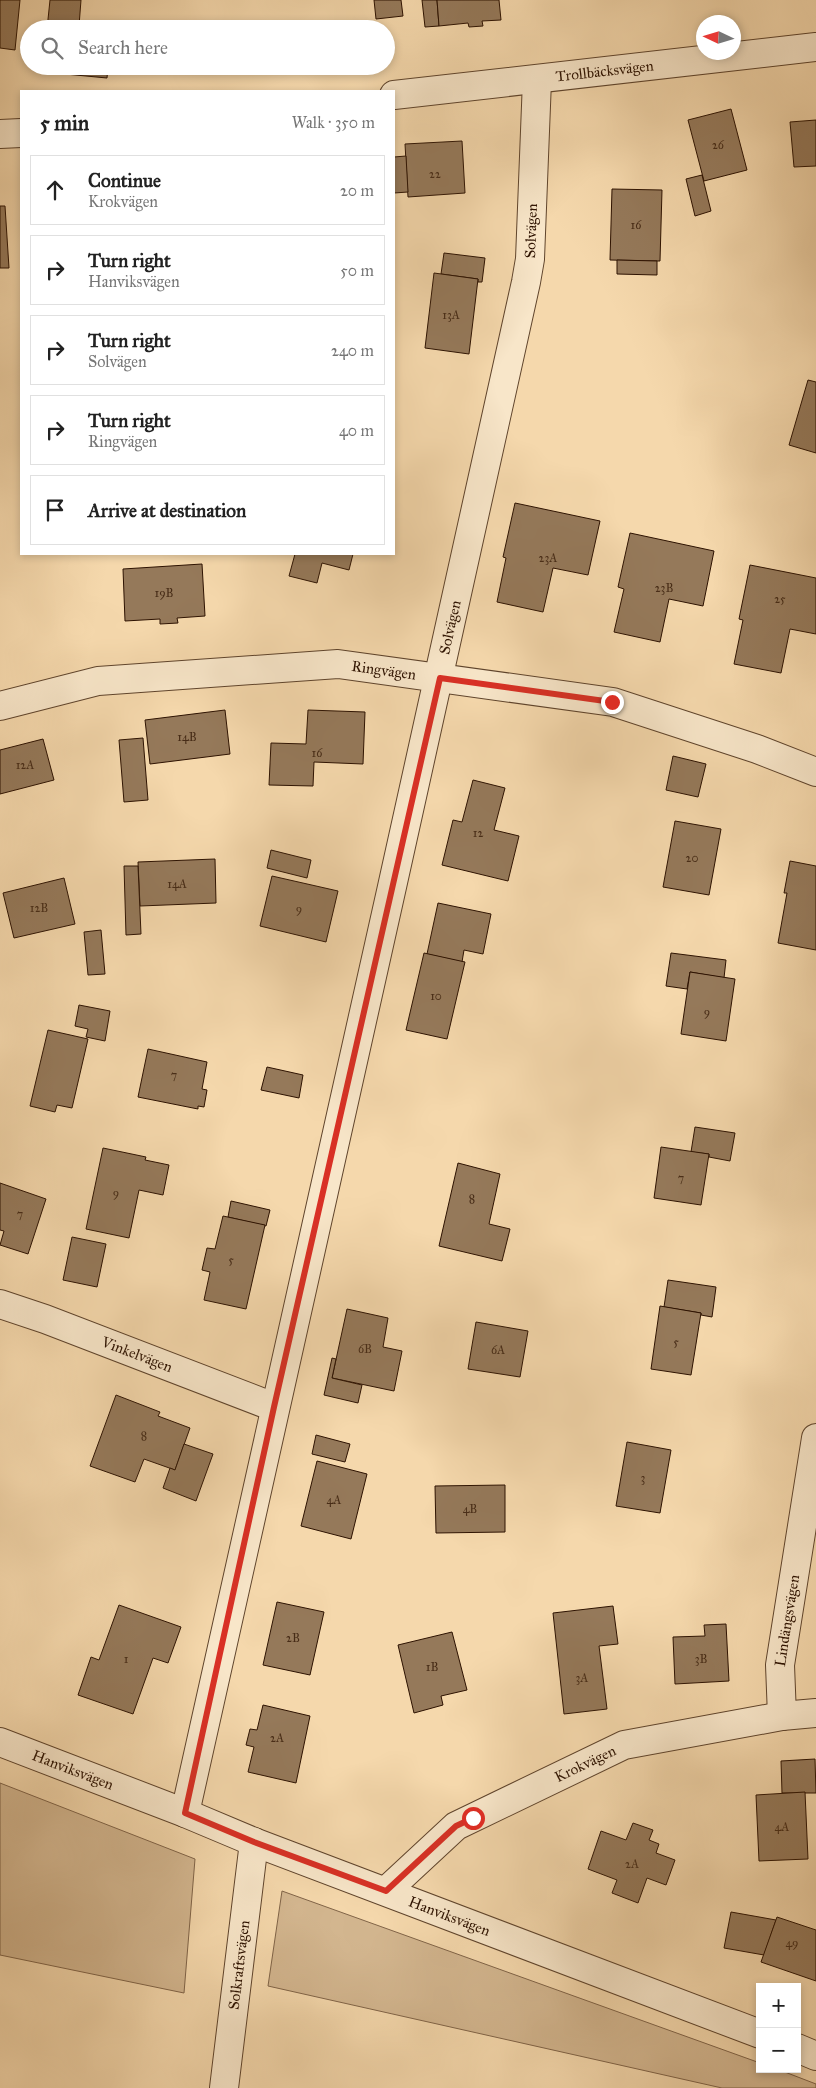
<!DOCTYPE html>
<html lang="en">
<head>
<meta charset="utf-8">
<style>
	:root { --surface:#fff; --page:#f2f2f2; --text:#222; --muted:#767676; --line:#e0e0e0 }
	body { margin:0; font-family:"IM FELL Great Primer",serif; background:var(--page); color:var(--text) }
	.controls { position:absolute; right:15px; bottom:15px; display:grid; overflow:hidden; border-radius:0px; box-shadow:0 2px 8px #0003 }
	.controls button { width:45px; height:45px; display:grid; place-items:center; padding:0; border:0; border-bottom:1px solid var(--line); background:var(--surface); color:var(--text); font:25px sans-serif }
	.compass { position:absolute; left:696px; top:15px; width:45px; height:45px; border-radius:50%; background:var(--surface); box-shadow:0 2px 8px #0003; rotate:274deg }
	.stop { position:absolute; width:15px; height:15px; margin:-11px; border:4px solid #d93025; border-radius:50%; background:#fff }
	.stop.end { background:#d93025; border-color:#fff; box-shadow:0 1px 5px #0008 }
	.list { margin:0; padding:0; list-style:none }
	h2 { display:flex; justify-content:space-between; align-items:center; height:65px; margin:0; padding:0 20px; font-size:21px }
	h2 small { font-size:16px; font-weight:400; color:var(--muted) }
	.list li { display:grid; grid-template-columns:32px 1fr auto; gap:15px; align-items:center; box-sizing:border-box; height:70px; margin:0 10px 10px; padding:0 10px; border:1px solid var(--line); border-radius:0px }
	.list b { display:block; font-size:19px; white-space:nowrap }
	.list p { margin:0; font-size:16px; white-space:nowrap; color:var(--muted) }
	.list em { font-size:16px; font-style:normal; color:var(--muted) }
	.icon { flex:none; width:28px; height:28px; fill:none; stroke:currentColor; stroke-width:2; stroke-linecap:round; stroke-linejoin:round }
	.map { position:relative; flex:none; width:816px; height:2088px; overflow:hidden }
	.search { position:absolute; background:var(--surface); box-shadow:0 2px 8px #0003; left:20px; top:20px; width:375px; height:55px; display:flex; align-items:center; gap:12px; box-sizing:border-box; padding:0 18px; border-radius:28px; color:var(--muted); font-size:19px }
	.panel { position:absolute; background:var(--surface); box-shadow:0 2px 8px #0003; left:20px; top:90px; width:375px; height:465px; border-radius:0px }
	.map>svg:first-child { display:block }
</style>
</head>
<body>
<div class="map">
<svg width="816" height="2088" viewBox="0 0 816 2088">
	<rect width="100%" height="100%" fill="#f5d8ac"/>
	<filter id="stains"><feTurbulence type="fractalNoise" baseFrequency=".004" numOctaves="4"/><feColorMatrix values="0 0 0 0 .2 0 0 0 0 .09 0 0 0 0 .02 0 0 0 .5 -.17"/></filter>
	<radialGradient id="worn" r=".72"><stop offset=".6" stop-color="#630" stop-opacity="0"/><stop offset="1" stop-color="#630" stop-opacity=".3"/></radialGradient>
	<g fill="#d3b68f" stroke="#806448">
		<polygon points="0,1783 195,1859 184,1993 0,1955"/>
		<polygon points="282,1891 760,2063 760,2069 777,2069 816,2084 816,2088 722,2088 268,1986"/>
	</g>
	<g fill="#95795a" stroke="#2d1201">
		<polygon points="0,0 20,0 15,50 0,48"/>
		<polygon points="50,0 81,0 79,26 110,29 47,29"/>
		<polygon points="374,0 401,0 403,16 376,19"/>
		<polygon points="422,0 437,0 439,26 425,27"/>
		<polygon points="437,0 499,0 501,20 482,21 483,26 469,27 468,23 439,26"/>
		<polygon points="44,66 108,66 107,78 44,72"/>
		<polygon points="731,109 747,170 704,181 688,120"/>
		<polygon points="816,120 816,166 794,167 790,122"/>
		<polygon points="462,141 465,193 408,197 405,144"/>
		<polygon points="406,156 408,192 394,193 394,157"/>
		<polygon points="702,175 711,211 695,216 686,179"/>
		<polygon points="612,189 662,190 660,261 610,260"/>
		<polygon points="0,206 5,206 9,268 0,268"/>
		<polygon points="444,253 485,258 482,282 478,282 478,279 441,274"/>
		<polygon points="617,260 657,261 657,275 617,274"/>
		<polygon points="434,273 478,279 469,354 425,348"/>
		<polygon points="808,380 816,382 816,453 789,445"/>
		<polygon points="515,503 600,521 588,575 553,568 543,612 497,602 506,558 503,557"/>
		<polygon points="630,533 714,551 703,606 669,599 660,642 614,632 624,589 618,587"/>
		<polygon points="295,554 353,554 349,570 322,563 317,583 289,576"/>
		<polygon points="202,564 205,616 177,618 178,623 160,624 160,619 125,621 123,569"/>
		<polygon points="750,565 816,578 816,634 790,629 781,673 734,664 743,620 739,619"/>
		<polygon points="225,710 230,754 150,764 145,720"/>
		<polygon points="308,710 365,712 363,764 314,762 313,786 269,785 271,743 306,744"/>
		<polygon points="143,738 148,800 124,802 119,740"/>
		<polygon points="43,739 54,780 0,794 0,750"/>
		<polygon points="673,756 706,764 698,797 666,790"/>
		<polygon points="473,780 505,788 494,830 519,836 508,881 442,865 453,820 462,822"/>
		<polygon points="675,821 721,829 709,895 663,887"/>
		<polygon points="271,850 311,860 307,878 267,868"/>
		<polygon points="215,859 216,903 140,906 138,862"/>
		<polygon points="790,861 816,866 816,950 778,943 787,893 784,893"/>
		<polygon points="124,866 138,866 141,934 126,935"/>
		<polygon points="272,876 338,891 326,942 260,926"/>
		<polygon points="64,878 75,924 14,938 3,893"/>
		<polygon points="438,903 491,914 483,954 464,950 462,962 427,954"/>
		<polygon points="101,930 105,974 88,975 84,932"/>
		<polygon points="424,953 465,962 447,1039 406,1030"/>
		<polygon points="671,953 726,960 724,978 690,972 687,989 666,986"/>
		<polygon points="690,972 735,979 726,1041 681,1034"/>
		<polygon points="79,1005 110,1011 105,1041 86,1037 88,1029 75,1026"/>
		<polygon points="48,1030 88,1039 72,1108 57,1105 55,1112 30,1106"/>
		<polygon points="148,1049 207,1062 202,1089 207,1090 204,1107 198,1106 198,1109 138,1097"/>
		<polygon points="267,1067 303,1075 299,1098 261,1090"/>
		<polygon points="695,1127 735,1133 730,1161 709,1157 709,1154 691,1152"/>
		<polygon points="661,1147 709,1154 701,1205 654,1198"/>
		<polygon points="103,1148 146,1157 145,1160 169,1165 163,1195 139,1190 129,1238 86,1229"/>
		<polygon points="458,1163 500,1174 489,1224 510,1229 502,1261 439,1246"/>
		<polygon points="0,1183 46,1199 28,1254 0,1245 4,1231 0,1230"/>
		<polygon points="231,1201 270,1210 266,1226 228,1217"/>
		<polygon points="223,1216 265,1225 246,1309 204,1300 210,1272 202,1270 207,1248 215,1249"/>
		<polygon points="72,1237 106,1244 97,1287 63,1280"/>
		<polygon points="668,1280 716,1287 712,1317 701,1315 701,1313 664,1307"/>
		<polygon points="660,1306 701,1313 691,1375 651,1369"/>
		<polygon points="347,1309 388,1318 383,1347 402,1351 394,1391 332,1378"/>
		<polygon points="476,1322 528,1331 520,1377 468,1369"/>
		<polygon points="332,1358 336,1359 332,1378 362,1385 358,1403 324,1395"/>
		<polygon points="116,1395 160,1412 158,1416 190,1428 175,1470 144,1459 135,1482 90,1466"/>
		<polygon points="316,1435 350,1444 345,1462 312,1454"/>
		<polygon points="627,1442 671,1450 660,1513 616,1506"/>
		<polygon points="184,1444 213,1454 196,1501 163,1488 170,1468 175,1470"/>
		<polygon points="317,1461 367,1474 351,1539 301,1526"/>
		<polygon points="505,1485 505,1532 436,1533 435,1486"/>
		<polygon points="277,1602 324,1612 310,1675 263,1665"/>
		<polygon points="119,1605 181,1627 168,1663 153,1658 133,1714 78,1695 91,1657 99,1660"/>
		<polygon points="613,1606 618,1644 599,1646 607,1709 564,1714 553,1613"/>
		<polygon points="726,1624 729,1681 675,1684 673,1637 705,1636 704,1625"/>
		<polygon points="452,1632 467,1690 441,1696 443,1705 414,1713 398,1645"/>
		<polygon points="263,1705 310,1716 296,1783 248,1772 254,1747 246,1745 250,1729 257,1730"/>
		<polygon points="815,1759 816,1793 782,1793 781,1761"/>
		<polygon points="805,1792 808,1859 759,1861 756,1795"/>
		<polygon points="633,1823 653,1830 649,1840 659,1844 656,1853 675,1860 666,1885 647,1878 638,1903 612,1893 617,1880 588,1869 601,1831 626,1840"/>
		<polygon points="731,1912 776,1920 764,1955 724,1948"/>
		<polygon points="777,1917 816,1930 816,1981 761,1962"/>
	</g>
	<g fill="none" stroke-linecap="round" stroke-linejoin="round">
		<defs>
			<g id="minor">
				<path id="s1" d="M 394,95 L 816,47"/>
				<polyline points="0,134 21,133"/>
				<path id="s2" d="M 0,706 L 98,681 L 338,664 L 613,702 L 757,749 L 816,772"/>
				<path id="s3" d="M 0,1304 L 45,1319 L 274,1407"/>
				<path id="s4" d="M 782,1716 L 780,1665 L 816,1438"/>
				<path id="s5" d="M 0,1742 L 185,1813 L 254,1842 L 760,2034"/>
				<path id="s6" d="M 185,1813 C 297,1302 415,793 526,282 L 530,259 L 537,80"/>
				<path id="s7" d="M 386,1891 L 456,1826 L 624,1745 L 782,1716 L 816,1713"/>
				<polyline points="797,2048 816,2056"/>
				<path id="s8" d="M 224,2088 L 254,1842"/>
			</g>
		</defs>
		<use href="#minor" stroke="#5f442c" stroke-width="30"/>
		<use href="#minor" stroke="#f8e6c9" stroke-width="28"/>
	</g>
	<g fill="none" stroke-linecap="round" stroke-linejoin="round">
		<polyline stroke="#d93025" stroke-width="6" points="473,1818 456,1826 386,1891 254,1842 185,1813 274,1407 440,678 612,702"/>
	</g>
	<g text-anchor="middle" stroke-width="4" stroke-linejoin="round" paint-order="stroke">
		<g font-size="12" fill="#472c17">
			<text x="718" y="149">26</text>
			<text x="435" y="178">22</text>
			<text x="636" y="229">16</text>
			<text x="451" y="319">13A</text>
			<text x="548" y="562">23A</text>
			<text x="664" y="592">23B</text>
			<text x="164" y="597">19B</text>
			<text x="780" y="603">25</text>
			<text x="187" y="741">14B</text>
			<text x="317" y="757">16</text>
			<text x="25" y="769">12A</text>
			<text x="478" y="837">12</text>
			<text x="692" y="862">20</text>
			<text x="177" y="888">14A</text>
			<text x="39" y="912">12B</text>
			<text x="299" y="913">9</text>
			<text x="436" y="1000">10</text>
			<text x="707" y="1016">9</text>
			<text x="174" y="1079">7</text>
			<text x="681" y="1182">7</text>
			<text x="116" y="1197">9</text>
			<text x="472" y="1203">8</text>
			<text x="20" y="1218">7</text>
			<text x="231" y="1264">5</text>
			<text x="676" y="1346">5</text>
			<text x="365" y="1353">6B</text>
			<text x="498" y="1354">6A</text>
			<text x="144" y="1440">8</text>
			<text x="643" y="1482">3</text>
			<text x="334" y="1504">4A</text>
			<text x="470" y="1513">4B</text>
			<text x="293" y="1642">2B</text>
			<text x="126" y="1663">1</text>
			<text x="701" y="1663">3B</text>
			<text x="432" y="1671">1B</text>
			<text x="582" y="1682">3A</text>
			<text x="277" y="1742">2A</text>
			<text x="782" y="1831">4A</text>
			<text x="632" y="1868">2A</text>
			<text x="792" y="1947">49</text>
		</g>
		<g font-size="15" fill="#2d1201" stroke="#f8e6c9">
			<text dy="5" stroke="none"><textPath href="#s1" startOffset="212">Trollbäcksvägen</textPath></text>
			<text dy="5" stroke="none"><textPath href="#s6" startOffset="1620">Solvägen</textPath></text>
			<text dy="5" stroke="none"><textPath href="#s6" startOffset="1215">Solvägen</textPath></text>
			<text dy="5" stroke="none"><textPath href="#s2" startOffset="388">Ringvägen</textPath></text>
			<text dy="5" stroke="none"><textPath href="#s3" startOffset="146">Vinkelvägen</textPath></text>
			<text dy="5" stroke="none"><textPath href="#s4" startOffset="96">Lindängsvägen</textPath></text>
			<text dy="5" stroke="none"><textPath href="#s7" startOffset="239">Krokvägen</textPath></text>
			<text dy="5" stroke="none"><textPath href="#s5" startOffset="78">Hanviksvägen</textPath></text>
			<text dy="5" stroke="none"><textPath href="#s5" startOffset="482">Hanviksvägen</textPath></text>
			<text dy="5" stroke="none"><textPath href="#s8" startOffset="124">Solkraftsvägen</textPath></text>
		</g>
	</g>
	<rect width="100%" height="100%" filter="url(#stains)"/>
	<rect width="100%" height="100%" fill="url(#worn)"/>
</svg>
<div class="controls">
<button>+</button>
<button>−</button>
</div>
<svg class="compass" viewBox="-18 -18 36 36"><path d="M0-13l5 13h-10z" fill="#e53935"/><path d="M0 13l5-13h-10z" fill="#767676"/></svg>
<div class="stop" style="left:473px;top:1818px"></div>
<div class="stop end" style="left:612px;top:702px"></div>
<div class="search"><svg class="icon" aria-label="search" viewBox="0 0 24 24"><circle cx="10" cy="10" r="6"/><path d="M15 15l6 6"/></svg>Search here</div>
<section class="panel">
<h2>5 min<small>Walk · 350 m</small></h2>
<ul class="list">
<li><svg class="icon" aria-label="ahead" viewBox="0 0 24 24"><path d="M12 20V5M6 11l6-6 6 6"/></svg><div><b>Continue</b><p>Krokvägen</p></div><em>20 m</em></li>
<li><svg class="icon" aria-label="right" viewBox="0 0 24 24"><path d="M7 20v-9h11M14 6l5 5-5 5"/></svg><div><b>Turn right</b><p>Hanviksvägen</p></div><em>50 m</em></li>
<li><svg class="icon" aria-label="right" viewBox="0 0 24 24"><path d="M7 20v-9h11M14 6l5 5-5 5"/></svg><div><b>Turn right</b><p>Solvägen</p></div><em>240 m</em></li>
<li><svg class="icon" aria-label="right" viewBox="0 0 24 24"><path d="M7 20v-9h11M14 6l5 5-5 5"/></svg><div><b>Turn right</b><p>Ringvägen</p></div><em>40 m</em></li>
<li><svg class="icon" aria-label="arrive" viewBox="0 0 24 24"><path d="M6 21V4h12l-3 4 3 4H6"/></svg><div><b>Arrive at destination</b></div></li>
</ul>
</section>
</div>
</body>
</html>
